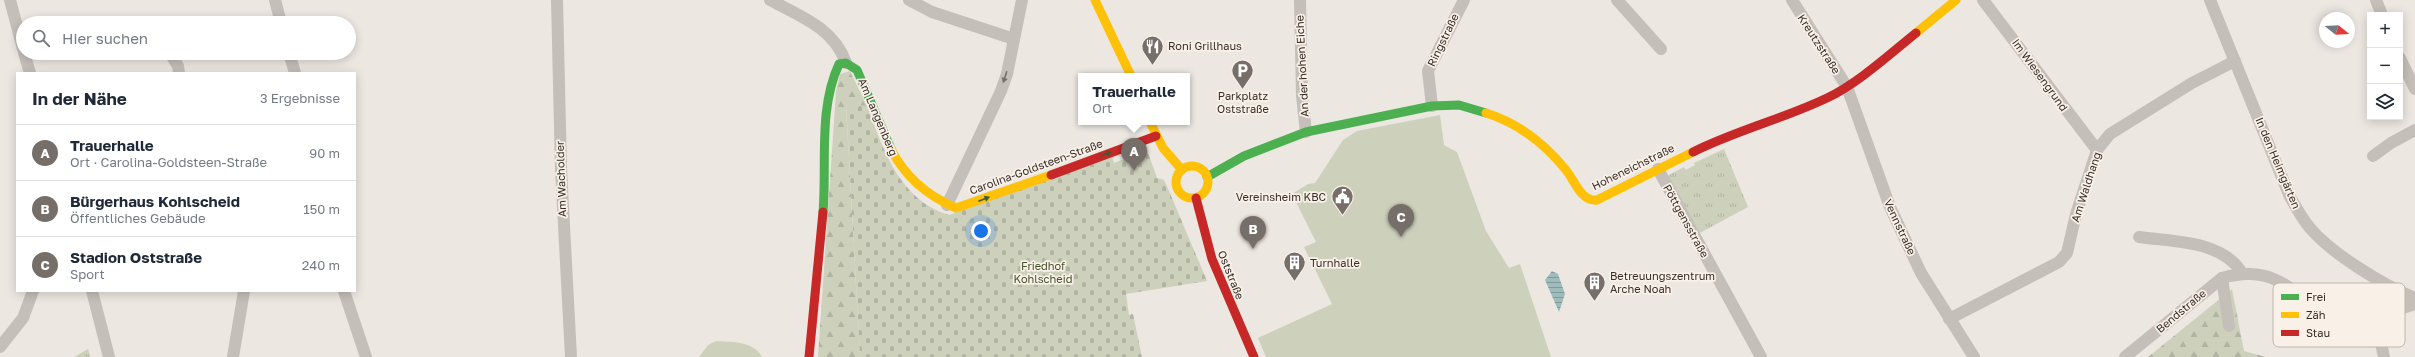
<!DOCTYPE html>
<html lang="de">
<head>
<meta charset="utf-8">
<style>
	:root { --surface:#fff; --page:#f2f2f3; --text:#1f2937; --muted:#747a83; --line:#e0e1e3; --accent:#766e69 }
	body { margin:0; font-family:"Golos Text",sans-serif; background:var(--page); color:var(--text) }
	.controls { position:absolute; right:12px; top:12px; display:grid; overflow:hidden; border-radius:0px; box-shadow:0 2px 10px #0003 }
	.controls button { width:36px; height:36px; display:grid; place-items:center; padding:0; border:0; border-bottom:1px solid var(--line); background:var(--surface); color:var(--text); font:20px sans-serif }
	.compass { position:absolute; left:2319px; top:12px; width:36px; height:36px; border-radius:50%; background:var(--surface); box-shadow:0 2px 10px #0003; rotate:108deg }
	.you { position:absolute; left:981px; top:231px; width:14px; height:14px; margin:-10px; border:3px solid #fff; border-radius:50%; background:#1a73e8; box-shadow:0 0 0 6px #1a73e833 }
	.badge { display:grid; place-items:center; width:26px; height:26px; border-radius:50%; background:var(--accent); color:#fff; font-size:13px; font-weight:700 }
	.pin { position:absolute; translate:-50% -33px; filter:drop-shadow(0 1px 2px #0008) }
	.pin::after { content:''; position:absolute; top:21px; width:14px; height:12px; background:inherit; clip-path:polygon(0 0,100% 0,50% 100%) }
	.popup { position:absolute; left:1078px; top:73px; width:112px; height:52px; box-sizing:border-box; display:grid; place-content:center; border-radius:0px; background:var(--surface); filter:drop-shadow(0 1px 3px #0005); font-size:13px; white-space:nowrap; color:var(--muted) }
	.popup b { font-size:15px; color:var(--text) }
	.popup::after { content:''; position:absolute; left:50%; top:100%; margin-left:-8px; border:8px solid transparent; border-top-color:var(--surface) }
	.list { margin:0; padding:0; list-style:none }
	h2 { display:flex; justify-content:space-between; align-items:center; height:52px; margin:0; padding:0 16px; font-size:17px }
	h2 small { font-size:13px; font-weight:400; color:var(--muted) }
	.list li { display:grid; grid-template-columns:26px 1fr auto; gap:12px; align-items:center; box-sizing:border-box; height:56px; padding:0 16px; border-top:1px solid var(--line) }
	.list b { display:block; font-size:15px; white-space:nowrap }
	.list p { margin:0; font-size:13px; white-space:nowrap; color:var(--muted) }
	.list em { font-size:13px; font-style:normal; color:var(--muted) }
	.icon { flex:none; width:22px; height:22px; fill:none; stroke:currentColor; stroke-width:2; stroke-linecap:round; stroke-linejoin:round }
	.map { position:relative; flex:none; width:2415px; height:357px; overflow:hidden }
	.search { position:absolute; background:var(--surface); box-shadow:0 2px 10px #0003; left:16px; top:16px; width:340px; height:44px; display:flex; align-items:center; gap:10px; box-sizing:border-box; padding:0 14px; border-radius:22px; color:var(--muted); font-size:15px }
	.panel { position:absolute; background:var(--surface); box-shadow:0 2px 10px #0003; left:16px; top:72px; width:340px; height:220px; border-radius:0px }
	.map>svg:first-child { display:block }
</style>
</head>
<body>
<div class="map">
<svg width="2415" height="357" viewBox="0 0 2415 357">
	<defs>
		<pattern id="grass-tufts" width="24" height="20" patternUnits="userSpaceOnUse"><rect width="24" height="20" fill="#cdd1bc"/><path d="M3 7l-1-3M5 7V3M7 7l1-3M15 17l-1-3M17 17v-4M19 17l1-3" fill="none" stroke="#b1b4a2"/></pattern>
		<pattern id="forest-firs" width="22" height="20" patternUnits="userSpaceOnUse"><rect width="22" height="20" fill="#cdd1bc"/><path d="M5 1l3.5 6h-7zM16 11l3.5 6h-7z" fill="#b1b4a2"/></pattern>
		<pattern id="cemetery-stones" width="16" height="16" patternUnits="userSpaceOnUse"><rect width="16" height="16" fill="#cdd1bc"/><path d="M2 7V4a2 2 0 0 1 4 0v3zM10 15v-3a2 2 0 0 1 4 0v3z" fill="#b1b4a2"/></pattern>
		<pattern id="water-rules" width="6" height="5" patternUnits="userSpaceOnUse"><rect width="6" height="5" fill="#9ebcbc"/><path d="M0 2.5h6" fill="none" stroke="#829999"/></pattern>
	</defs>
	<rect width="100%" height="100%" fill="#ece7e1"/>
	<g fill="url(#grass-tufts)">
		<polygon points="1724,149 1748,207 1698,234 1669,181 1669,175 1684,167 1686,170 1695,165 1694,163"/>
		<polygon points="88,349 90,357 74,357"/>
	</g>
	<g fill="url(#forest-firs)">
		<polygon points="850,71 867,106 846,105 860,357 818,357 836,92 840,74"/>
		<polygon points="2232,289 2244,351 2266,357 2148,357"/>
	</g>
	<path fill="url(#cemetery-stones)" d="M 846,104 L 867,106 C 883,149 900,201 949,215 L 1112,157 L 1114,163 L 1147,150 L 1157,178 L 1164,180 L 1169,191 L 1207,281 L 1126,294 L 1129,315 L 1133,314 L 1142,357 L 860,357 Z"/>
	<g fill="#cdd1bc">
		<polygon points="1440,115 1444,145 1457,152 1486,231 1509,268 1520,264 1551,357 1266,357 1258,338 1332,304 1304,247 1316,242 1292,194 1308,184 1315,183 1343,140 1357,131"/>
		<path d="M 716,341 C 732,342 754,341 762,357 L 699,357 L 708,345 Z"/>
	</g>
	<polygon fill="url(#water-rules)" points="1552,271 1558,274 1565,294 1559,312 1545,280"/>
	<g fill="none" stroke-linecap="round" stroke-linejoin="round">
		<g stroke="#c5bfba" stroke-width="12">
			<polyline points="10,0 23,49"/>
			<polyline points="275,0 281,23"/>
			<polyline points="557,0 561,169 571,357"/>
			<path d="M 770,0 C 800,16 834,28 846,63"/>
			<polyline points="909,0 932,12 1014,39"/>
			<polyline points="1300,0 1302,96 1306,132"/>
			<polyline points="1617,0 1661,49"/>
			<polyline points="1792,0 1847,87 1890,207 1921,273 1974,357"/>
			<polyline points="1983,0 2097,150"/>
			<path d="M 2210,0 L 2290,197 C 2296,207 2302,219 2310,228 C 2331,253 2384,286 2415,298"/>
			<polyline points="2376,0 2382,15"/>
			<polyline points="24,53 30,73"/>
			<polyline points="170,53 178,66 179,73"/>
			<polyline points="289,53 295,73"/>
			<polyline points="2400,58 2415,89"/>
			<polyline points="1432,106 1428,71 1464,0"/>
			<polyline points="2373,156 2391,143 2415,130"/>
			<polyline points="1658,169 1761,357"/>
			<polyline points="947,205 1001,91 1007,74 1022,0"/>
			<path d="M 2139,237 C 2173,242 2222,240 2242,273"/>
			<polyline points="2222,278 2229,326"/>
			<polyline points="92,291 109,357"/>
			<polyline points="344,291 366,357"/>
			<polyline points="2375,315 2384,357"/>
			<polyline points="1949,319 2059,262 2067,253 2076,214 2097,150 2110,134 2192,83 2235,61"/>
			<polyline points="0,347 23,318 33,291"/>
			<polyline points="233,357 244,291"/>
			<path d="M 2125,357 L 2222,278 C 2255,269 2275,275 2301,296 C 2308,302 2317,310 2326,313 C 2356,323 2386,313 2415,304"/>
		</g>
		<g stroke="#4caf50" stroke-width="9">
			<polyline points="1207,177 1244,156 1306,132 1432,106 1459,105 1486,113"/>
			<path d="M 823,212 C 827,164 818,109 839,64 L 846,63 L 857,70 L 891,149"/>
		</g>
		<g stroke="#ffc107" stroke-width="9">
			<polyline points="1095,0 1131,76"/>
			<polyline points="1916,33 1956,0"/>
			<path d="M 1486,113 C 1518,123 1545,144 1566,170 C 1575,181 1581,202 1597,200 L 1693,152"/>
			<polyline points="1150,122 1163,148 1182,170"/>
			<path d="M 891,149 C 905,177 928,196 956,208 L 1051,175"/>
			<circle cx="1192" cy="182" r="16"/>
		</g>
		<g stroke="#c62828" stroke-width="9">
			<path d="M 1693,152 C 1737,130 1783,119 1827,98 C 1857,84 1890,54 1916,33"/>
			<polyline points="1051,175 1156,136"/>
			<polyline points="1196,198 1212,259 1254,357"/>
			<polyline points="809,357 823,212"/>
		</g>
	</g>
	<defs><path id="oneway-solid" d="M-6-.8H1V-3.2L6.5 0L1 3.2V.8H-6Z"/></defs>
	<use fill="#766f6a" href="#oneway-solid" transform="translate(1005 77) rotate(108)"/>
	<g fill="#3e5a36">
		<use href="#oneway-solid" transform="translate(1106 154) rotate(-20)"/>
		<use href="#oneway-solid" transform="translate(984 199) rotate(-21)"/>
	</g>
	<defs>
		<symbol id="restaurant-pin" viewBox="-11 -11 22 30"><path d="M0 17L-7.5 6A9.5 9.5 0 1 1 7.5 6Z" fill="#766e69" stroke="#f9f1e8"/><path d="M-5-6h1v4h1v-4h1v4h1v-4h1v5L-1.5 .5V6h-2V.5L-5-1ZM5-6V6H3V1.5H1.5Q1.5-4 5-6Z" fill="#fff"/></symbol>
		<symbol id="parking-pin" viewBox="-11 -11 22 30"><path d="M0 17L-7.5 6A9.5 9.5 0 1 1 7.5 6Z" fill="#766e69" stroke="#f9f1e8"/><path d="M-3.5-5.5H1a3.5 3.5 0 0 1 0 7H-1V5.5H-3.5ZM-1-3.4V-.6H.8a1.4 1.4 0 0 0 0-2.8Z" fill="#fff"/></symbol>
		<symbol id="civic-pin" viewBox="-11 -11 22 30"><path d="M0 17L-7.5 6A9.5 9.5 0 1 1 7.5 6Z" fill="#766e69" stroke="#f9f1e8"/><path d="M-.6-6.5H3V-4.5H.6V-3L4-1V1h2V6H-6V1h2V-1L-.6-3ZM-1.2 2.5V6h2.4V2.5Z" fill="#fff"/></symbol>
		<symbol id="building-pin" viewBox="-11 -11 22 30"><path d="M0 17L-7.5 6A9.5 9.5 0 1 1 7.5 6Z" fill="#766e69" stroke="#f9f1e8"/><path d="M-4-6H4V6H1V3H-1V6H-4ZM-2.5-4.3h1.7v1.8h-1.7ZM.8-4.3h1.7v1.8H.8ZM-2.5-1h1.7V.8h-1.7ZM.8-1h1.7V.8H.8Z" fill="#fff"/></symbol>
	</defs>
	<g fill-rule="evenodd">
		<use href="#restaurant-pin" x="1140" y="34" width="25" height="34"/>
		<use href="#parking-pin" x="1230" y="58" width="25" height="34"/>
		<use href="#civic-pin" x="1330" y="184" width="25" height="34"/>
		<use href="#building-pin" x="1282" y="250" width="25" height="34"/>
		<use href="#building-pin" x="1582" y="270" width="25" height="34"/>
	</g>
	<g text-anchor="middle" stroke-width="3.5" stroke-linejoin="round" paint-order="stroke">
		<g font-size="11" fill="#362d28" stroke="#f9f1e8">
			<text transform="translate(1443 40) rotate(-64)" y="4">Ringstraße</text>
			<text transform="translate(1819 44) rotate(57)" y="4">Kreutzstraße</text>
			<text transform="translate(1302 66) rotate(-93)" y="4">An der hohen Eiche</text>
			<text transform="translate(2040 75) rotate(54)" y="4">Im Wiesengrund</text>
			<text transform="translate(878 117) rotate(67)" y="4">Am Langenberg</text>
			<text transform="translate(2278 163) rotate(67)" y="4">In den Heimgärten</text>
			<text transform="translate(1036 167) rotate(-20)" y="4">Carolina-Goldsteen-Straße</text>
			<text transform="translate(1633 167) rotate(-26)" y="4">Hoheneichstraße</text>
			<text transform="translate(561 179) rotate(-92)" y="4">Am Wacholder</text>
			<text transform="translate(2086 187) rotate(-72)" y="4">Am Waldhang</text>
			<text transform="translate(1686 221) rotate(61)" y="4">Pöttgensstraße</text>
			<text transform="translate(1900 227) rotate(65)" y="4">Vennstraße</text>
			<text transform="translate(1231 275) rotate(68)" y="4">Oststraße</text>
			<text transform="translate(2181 311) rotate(-40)" y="4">Bendstraße</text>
		</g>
		<g font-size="11" fill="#362d28" stroke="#f9f1e8" text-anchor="start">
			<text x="1168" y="50">Roni Grillhaus</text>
			<text x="1243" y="100" text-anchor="middle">Parkplatz<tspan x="1243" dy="13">Oststraße</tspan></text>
			<text x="1326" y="201" text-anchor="end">Vereinsheim KBC</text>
			<text x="1310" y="267">Turnhalle</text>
			<text x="1610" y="280">Betreuungszentrum<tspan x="1610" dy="13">Arche Noah</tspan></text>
		</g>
		<g font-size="11" fill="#44532d" stroke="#f9f1e8">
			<text x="1043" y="270">Friedhof<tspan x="1043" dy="13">Kohlscheid</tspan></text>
		</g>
	</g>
	<rect x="2273" y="283" width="132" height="64" rx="6" fill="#f9f1e8" stroke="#beb6ae" stroke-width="1"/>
	<rect x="2281" y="294" width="18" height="6" fill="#4caf50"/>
	<rect x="2281" y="312" width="18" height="6" fill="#ffc107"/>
	<rect x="2281" y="330" width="18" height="6" fill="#c62828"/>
	<g font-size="11" fill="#362d28">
		<text x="2306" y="301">Frei</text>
		<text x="2306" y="319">Zäh</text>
		<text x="2306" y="337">Stau</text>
	</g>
</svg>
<div class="controls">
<button>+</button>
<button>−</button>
<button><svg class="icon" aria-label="layers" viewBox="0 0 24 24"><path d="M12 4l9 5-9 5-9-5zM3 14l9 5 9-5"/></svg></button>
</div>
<svg class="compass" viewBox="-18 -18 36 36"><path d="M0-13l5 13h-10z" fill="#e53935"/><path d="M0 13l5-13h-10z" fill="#747a83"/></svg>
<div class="you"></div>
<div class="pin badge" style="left:1134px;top:171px">A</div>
<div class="popup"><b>Trauerhalle</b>Ort</div>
<div class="pin badge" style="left:1253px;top:249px">B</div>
<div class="pin badge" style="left:1401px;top:237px">C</div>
<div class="search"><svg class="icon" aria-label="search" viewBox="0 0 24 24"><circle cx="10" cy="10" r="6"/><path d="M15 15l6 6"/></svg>Hier suchen</div>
<section class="panel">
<h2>In der Nähe<small>3 Ergebnisse</small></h2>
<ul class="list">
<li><span class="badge">A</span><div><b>Trauerhalle</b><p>Ort · Carolina-Goldsteen-Straße</p></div><em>90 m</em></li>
<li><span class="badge">B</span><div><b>Bürgerhaus Kohlscheid</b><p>Öffentliches Gebäude</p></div><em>150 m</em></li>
<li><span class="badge">C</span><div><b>Stadion Oststraße</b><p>Sport</p></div><em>240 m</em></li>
</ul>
</section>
</div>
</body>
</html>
